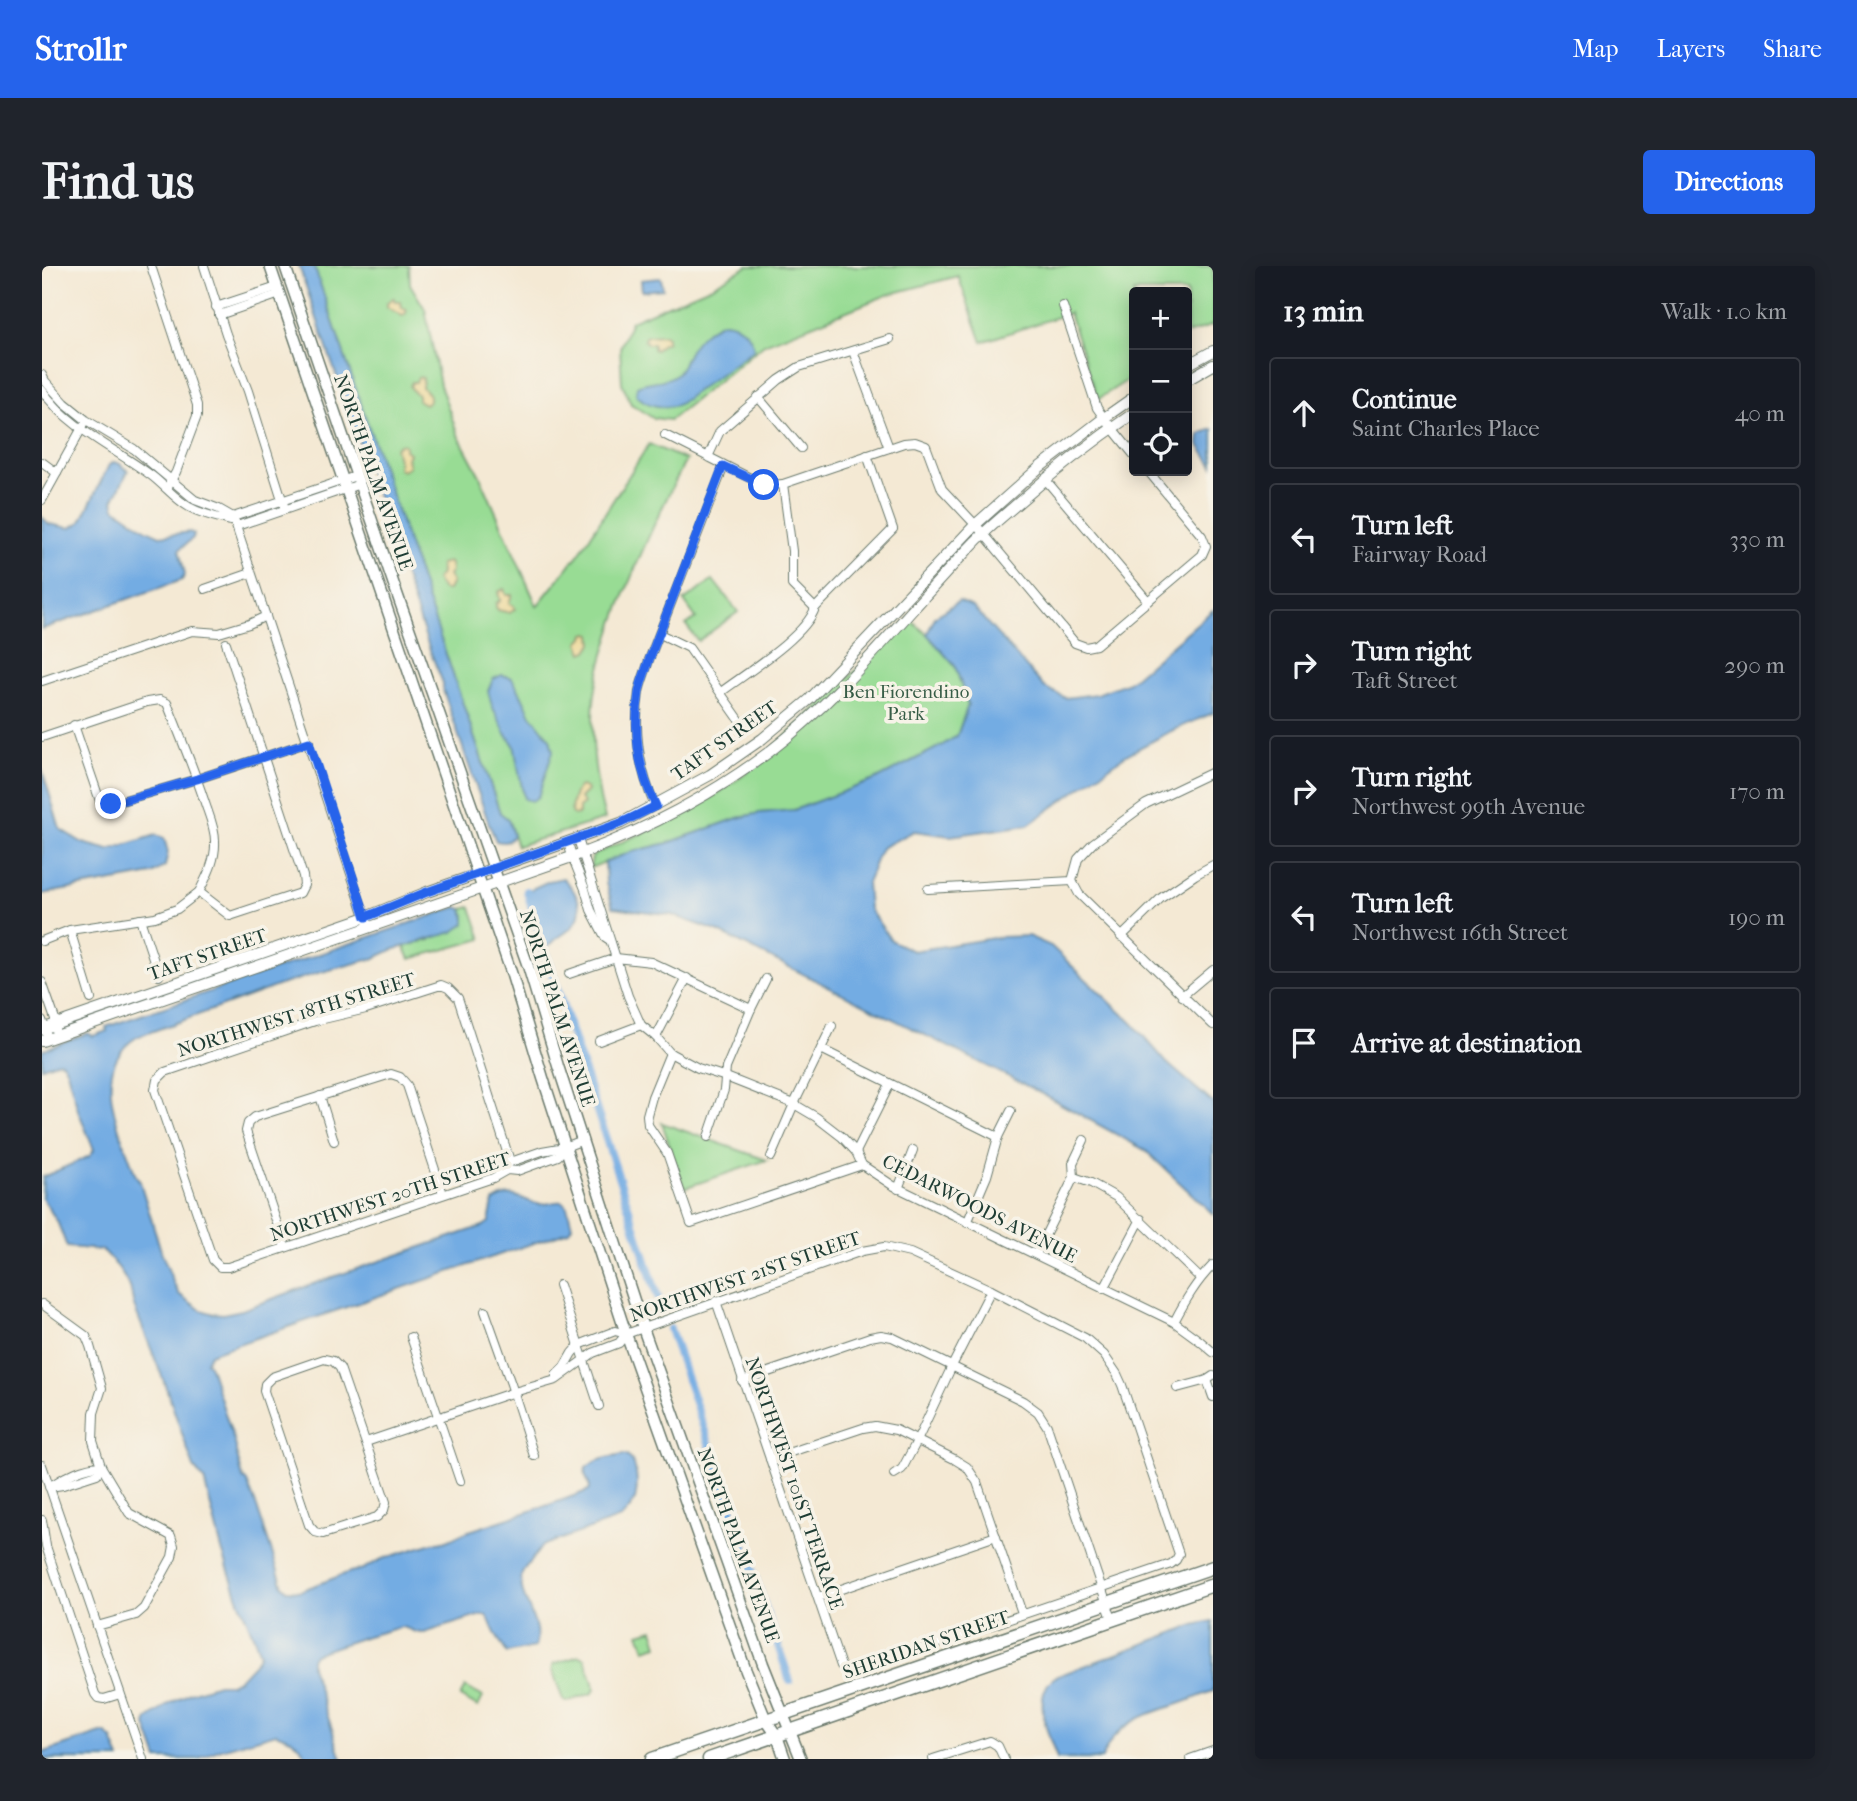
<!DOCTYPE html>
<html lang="en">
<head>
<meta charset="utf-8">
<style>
	:root { --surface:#171b24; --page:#20242c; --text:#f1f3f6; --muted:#9ea1a6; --line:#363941; --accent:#2563eb }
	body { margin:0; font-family:"IM FELL French Canon",serif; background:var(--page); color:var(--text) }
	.controls { position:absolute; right:21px; top:21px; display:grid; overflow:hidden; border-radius:7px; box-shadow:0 4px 18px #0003 }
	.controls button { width:63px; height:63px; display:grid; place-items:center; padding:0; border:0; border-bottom:2px solid var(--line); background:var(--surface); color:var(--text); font:35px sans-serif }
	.stop { position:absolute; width:21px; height:21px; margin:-16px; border:5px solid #2563eb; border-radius:50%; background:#fff }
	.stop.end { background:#2563eb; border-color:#fff; box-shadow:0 2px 7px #0008 }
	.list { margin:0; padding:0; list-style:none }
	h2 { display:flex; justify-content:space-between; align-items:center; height:91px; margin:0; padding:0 28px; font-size:30px }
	h2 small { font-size:23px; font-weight:400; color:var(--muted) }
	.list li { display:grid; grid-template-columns:46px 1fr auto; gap:21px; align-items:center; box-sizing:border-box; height:112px; margin:0 14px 14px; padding:0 14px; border:2px solid var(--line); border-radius:7px }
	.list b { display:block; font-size:26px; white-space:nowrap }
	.list p { margin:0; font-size:23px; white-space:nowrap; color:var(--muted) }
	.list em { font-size:23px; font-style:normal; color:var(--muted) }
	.icon { flex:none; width:38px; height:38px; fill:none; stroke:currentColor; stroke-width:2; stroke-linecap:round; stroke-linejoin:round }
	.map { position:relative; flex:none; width:1171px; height:1493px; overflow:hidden; border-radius:7px }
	header { display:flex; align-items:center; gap:42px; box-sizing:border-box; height:98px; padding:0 35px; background:var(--accent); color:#fff }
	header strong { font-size:33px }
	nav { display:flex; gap:38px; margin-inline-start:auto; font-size:24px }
	.intro { display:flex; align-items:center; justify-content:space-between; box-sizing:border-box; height:168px; padding:0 42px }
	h1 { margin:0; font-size:49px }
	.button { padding:18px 32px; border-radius:7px; background:var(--accent); color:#fff; font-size:24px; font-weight:700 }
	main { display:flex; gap:42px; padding:0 42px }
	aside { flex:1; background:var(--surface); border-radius:7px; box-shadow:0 4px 18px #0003 }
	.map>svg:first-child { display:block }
</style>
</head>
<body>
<header>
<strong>Strollr</strong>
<nav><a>Map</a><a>Layers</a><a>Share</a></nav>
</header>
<div class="intro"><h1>Find us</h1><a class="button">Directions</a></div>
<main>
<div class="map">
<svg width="1171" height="1493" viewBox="0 0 1171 1493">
	<rect width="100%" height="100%" fill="#f7f3e8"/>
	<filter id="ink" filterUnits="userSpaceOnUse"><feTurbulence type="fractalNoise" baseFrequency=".0143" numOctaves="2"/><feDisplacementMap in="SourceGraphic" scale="14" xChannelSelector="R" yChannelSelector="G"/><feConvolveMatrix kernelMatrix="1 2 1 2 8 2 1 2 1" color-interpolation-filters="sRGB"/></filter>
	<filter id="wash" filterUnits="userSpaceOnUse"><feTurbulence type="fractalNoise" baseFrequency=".00686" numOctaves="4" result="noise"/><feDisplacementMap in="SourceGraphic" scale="28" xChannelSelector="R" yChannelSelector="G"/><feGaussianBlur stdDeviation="1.57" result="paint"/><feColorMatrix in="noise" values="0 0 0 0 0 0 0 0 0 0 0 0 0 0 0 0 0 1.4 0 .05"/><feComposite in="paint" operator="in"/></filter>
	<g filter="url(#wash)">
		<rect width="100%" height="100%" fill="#f4e9d4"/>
		<g fill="#98dc94" stroke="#5c8c64" stroke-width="2">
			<path d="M 272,0 L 367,0 L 368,18 L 383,43 L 398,119 L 416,169 L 438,210 L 495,340 L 537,288 L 607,178 L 644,194 C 616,248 591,302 571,360 C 561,390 551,421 551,453 C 550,487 554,520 563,553 L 475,580 L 466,553 L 458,547 Z"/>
			<polygon points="706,0 1171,0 1171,59 1145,68 1145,26 1092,26 1092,110 1056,133 1027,47 940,76 916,10 845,29 722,78 628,154 611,152 589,138 580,117 578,82 589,55 670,20"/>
			<polygon points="671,314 696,346 656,375 644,359 654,352 642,335"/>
			<polygon points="868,354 885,368 913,400 926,439 915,470 899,480 835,513 752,544 718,547 696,552 626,577 589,586 548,602 550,591 555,587 627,555 672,530 703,508"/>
			<polygon points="429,641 440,673 368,693 363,682 364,680 388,674 423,651 421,643"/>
			<polygon points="620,857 725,894 642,922"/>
			<polygon points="611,1363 616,1379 603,1383 597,1367"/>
			<polygon points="537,1390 543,1392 553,1423 551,1427 525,1436 521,1434 510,1403 512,1398"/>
			<polygon points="423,1421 441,1431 436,1441 418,1431"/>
		</g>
		<g fill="#eeda9e" stroke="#868c69" stroke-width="2">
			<polygon points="352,32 353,36 359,36 360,42 365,44 363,49 360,50 345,41 345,37 349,33"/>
			<polygon points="622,69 625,71 625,76 620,78 614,84 611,83 611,78 606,78 602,74 603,71 606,70"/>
			<polygon points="376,111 381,112 380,121 387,129 387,135 383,138 376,134 376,129 371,125 368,120 370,116 374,116"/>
			<polygon points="357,178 363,179 363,184 367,187 365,193 367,200 362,204 358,204 356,201 357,197 353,182"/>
			<polygon points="406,296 408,298 409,305 406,310 410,316 406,324 401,324 394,314 399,308 398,298"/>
			<polygon points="462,323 464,329 470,329 467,337 472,340 473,343 468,347 456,344 454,341 454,337 458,335 456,326"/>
			<polygon points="546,367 550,368 551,377 546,385 541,387 537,376 542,371 543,368"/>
			<path d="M 538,520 L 544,522 L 545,525 L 538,532 L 542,538 L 537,542 L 537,548 L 532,549 L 529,547 C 529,540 532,524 538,520 Z"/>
		</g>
		<g fill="#73ace3" stroke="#49748c" stroke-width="2">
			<path d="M 257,0 L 272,0 L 458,547 L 466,553 L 471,569 C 467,577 462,577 454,575 L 447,558 L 401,424 L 401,417 L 390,390 Z"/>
			<polygon points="619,12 621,23 600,25 599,14"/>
			<path d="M 681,56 C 696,56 710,68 712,83 L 637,138 C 623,144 603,140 594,128 L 595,120 C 607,114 622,117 633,109 C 640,103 641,98 645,90 C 652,75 665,62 681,56 Z"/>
			<polygon points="1171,163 1171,200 1157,179 1158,168"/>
			<polygon points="72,196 78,198 86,205 71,235 73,242 105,264 118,270 148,266 152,268 151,272 137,284 143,308 140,314 0,363 0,251 7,258 28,262 39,256 67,199"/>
			<polygon points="917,335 931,341 1002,421 1023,432 1055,428 1087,416 1171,344 1171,447 1129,465 1084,489 986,559 908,570 872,565 839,582 825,617 827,643 850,675 871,685 958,671 986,670 1009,680 1090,757 1125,797 1171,837 1171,948 1103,884 997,826 675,665 630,649 571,641 564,617 563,596 589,586 626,577 696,552 718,547 752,544 835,513 899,480 915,470 926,439 913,400 885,368 893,351"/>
			<polygon points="460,409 470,412 479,428 489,449 508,473 511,485 496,531 490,535 482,533 472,479 464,468 450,440 446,425 451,413"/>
			<polygon points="0,503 18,563 41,577 67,584 114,569 122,572 126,586 123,600 110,608 0,628"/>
			<path d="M 521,612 C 535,626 546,645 529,662 C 525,666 520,669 515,672 C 510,677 508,680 502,683 L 485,625 L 507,615 Z"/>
			<path d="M 415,641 L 421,643 L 423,651 L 423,658 L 411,666 L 350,684 L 333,692 L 276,707 L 238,719 L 95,771 C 45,802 79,865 93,908 L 98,916 L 120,988 L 132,1018 L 137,1028 L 145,1034 L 159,1044 L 169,1047 L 181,1048 L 200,1044 L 282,1014 L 441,960 L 447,956 L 451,936 C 471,921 478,935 497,938 C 505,940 519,931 524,939 C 526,942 529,956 530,960 L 527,965 L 173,1086 L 168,1088 L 164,1095 L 168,1101 L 194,1181 L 194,1186 L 201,1212 L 205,1216 L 215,1241 L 241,1320 L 245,1324 L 258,1325 L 308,1306 L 321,1303 L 340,1293 L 391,1277 C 404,1278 415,1269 427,1265 C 467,1252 508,1240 547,1224 L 548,1221 L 543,1208 L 544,1202 C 552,1195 559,1193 570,1191 C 571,1191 580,1189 581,1189 C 597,1191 596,1222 593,1234 C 590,1241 585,1246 579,1252 L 499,1280 C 495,1291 480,1300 479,1312 C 478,1336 501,1357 493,1381 L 465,1387 L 455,1371 L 445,1350 L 439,1349 L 382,1367 C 374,1368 367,1362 359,1361 L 325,1370 L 272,1388 L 269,1393 L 269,1400 L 300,1493 L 266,1493 L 257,1479 L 249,1473 L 234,1467 L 176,1484 L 156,1493 L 116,1493 L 104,1459 L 106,1453 L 127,1438 L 148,1427 L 176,1418 L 188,1418 L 197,1413 L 214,1395 L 218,1387 L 195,1329 L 180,1284 L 162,1214 L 152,1202 L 121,1113 L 92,1040 L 88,1021 L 76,1001 L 60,984 L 25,981 L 15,955 L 0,932 L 1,911 L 48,890 L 52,884 L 36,844 L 25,805 L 21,797 L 17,795 L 0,801 L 0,784 L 46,767 L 51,770 L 65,765 L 64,761 Z"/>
			<path d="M 1171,1355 L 1171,1425 C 1158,1430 1146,1435 1134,1439 C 1102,1448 1071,1459 1060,1493 L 1015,1493 C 1007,1470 988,1429 1013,1411 L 1152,1359 Z"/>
			<polygon points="59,1467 63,1467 70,1473 78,1493 0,1493 0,1487"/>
		</g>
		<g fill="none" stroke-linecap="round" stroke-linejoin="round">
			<g stroke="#73ace3" stroke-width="8">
				<polyline points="485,625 502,683 620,1044"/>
				<polyline points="628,1063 748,1415"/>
			</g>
		</g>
	</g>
	<g filter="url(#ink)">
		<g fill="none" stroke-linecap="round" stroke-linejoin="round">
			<defs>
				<g id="minor">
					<polyline points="109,0 155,139 155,150 134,206 127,218"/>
					<polyline points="162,0 184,68 206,125 243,243"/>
					<polyline points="1021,40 1055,142 1062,152 1092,189"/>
					<polyline points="174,41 235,21"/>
					<polyline points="177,49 238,28"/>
					<polyline points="811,85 847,182"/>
					<polyline points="0,109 3,115 23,137 44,154 92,183 153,234 177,243 191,251 325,656"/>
					<path d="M 0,124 C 26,162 74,183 110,210 C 123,220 133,233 147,241 C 161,249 178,252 193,256"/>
					<polyline points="716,131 759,182"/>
					<polyline points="623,169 722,219 741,218 862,177 873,176 884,180 900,223 942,268 1033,377 1044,381 1054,379 1160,289 1164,280 1160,270 1106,205"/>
					<polyline points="666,191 678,165 737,114 757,101 848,73"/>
					<polyline points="0,196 15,207"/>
					<polyline points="1003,213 1106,335"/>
					<polyline points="741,218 750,285 750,319 773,342"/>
					<polyline points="0,234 41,160"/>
					<polyline points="191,251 314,210"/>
					<polyline points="195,260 318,218"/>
					<polyline points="163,323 209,307"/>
					<polyline points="618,368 647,382 701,459"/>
					<polyline points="0,415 150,365 177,367 207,358 224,350"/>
					<path d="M 679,426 C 703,408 764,370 773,342 L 851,263 L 825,189"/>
					<polyline points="32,459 59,538 69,538 155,513 267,476"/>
					<path d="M 0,471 L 105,436 L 118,434 L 125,437 C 138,469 151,501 162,534 C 166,547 173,561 173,575 C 174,594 165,610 157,626"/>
					<path d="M 613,540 C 597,503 591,467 597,426 C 599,416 604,405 607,394 L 682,200"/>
					<polyline points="536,573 586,730 599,759 614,771 628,787 656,802 684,811 752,838 774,851 800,871 814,886 820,899 850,919 1132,1056 1158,1075 1171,1086"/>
					<polyline points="526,577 530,590 543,623 549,644 563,671 566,673"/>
					<polyline points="1030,615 1037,628 1171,759"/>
					<polyline points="886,623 1030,615 1036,593 1051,577 1104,538 1171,506"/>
					<polyline points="98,653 117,710"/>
					<polyline points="28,664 49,733"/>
					<polyline points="1079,671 1119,632 1153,609 1171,599"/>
					<polyline points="0,675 28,664 113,651 135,643 157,626 188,650 258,627 262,619 261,610 184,377"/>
					<polyline points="527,708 574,692 609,696 709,743"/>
					<polyline points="0,716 13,753 13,764"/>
					<polyline points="1140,730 1171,704"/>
					<polyline points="0,754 6,773"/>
					<polyline points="614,771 645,712"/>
					<polyline points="557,775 599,759"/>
					<polyline points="779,783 956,871"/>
					<polyline points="628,787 610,831 605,849 606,859 625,887 649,957 820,899"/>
					<polyline points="278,830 292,875"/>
					<polyline points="666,871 682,824 684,802 709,743 724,713"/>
					<polyline points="814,886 848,818"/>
					<polyline points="729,891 752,838 790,760"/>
					<polyline points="466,897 500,885 523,881 541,874"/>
					<polyline points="465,904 467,892 416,732 406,722 399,719 324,743 273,755 123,806 115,814 113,824 171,994 178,1001 186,1001 451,912 465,904 475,905 516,890 523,881"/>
					<polyline points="1032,911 1049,917 1074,931 1158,1012"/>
					<polyline points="856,923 871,884"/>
					<polyline points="925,957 945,910 956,871 969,845"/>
					<polyline points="243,981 204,865 206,857 213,851 349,808 358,811 365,819 401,928"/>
					<polyline points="994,988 1032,911 1031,897 1042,874"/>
					<polyline points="517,1019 557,1140"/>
					<polyline points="1062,1023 1099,953"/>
					<polyline points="0,1038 44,1070 48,1080 60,1122 52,1147 51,1175 59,1200 87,1247 129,1270 132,1280 130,1291 102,1342 94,1349 55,1360"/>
					<polyline points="443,1045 469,1118 492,1190"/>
					<path d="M 1132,1056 C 1143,1035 1154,1016 1171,999"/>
					<polyline points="369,1071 418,1215"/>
					<polygon points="282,1093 291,1095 298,1102 344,1236 342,1244 335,1251 281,1268 273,1266 267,1259 222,1125 223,1118 230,1111"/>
					<polyline points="514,1109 522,1101 530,1087 537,1079 573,1065 584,1068"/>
					<polyline points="1165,1114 1171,1131"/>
					<polyline points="700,1115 828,1071 839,1069 850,1071 981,1135 996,1146 1005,1160 1070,1353"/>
					<polyline points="1135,1122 1165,1114 1171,1110"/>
					<polyline points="324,1176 472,1126 514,1114 551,1087 577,1077 584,1068 820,985 842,981 868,987 949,1024 1043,1072 1062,1089 1075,1108 1080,1119 1137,1288 1134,1294 1129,1298 812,1406 806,1405 799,1400 674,1035"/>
					<polyline points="728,1193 821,1162 833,1160 854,1164 912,1193 925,1201 935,1216 980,1347"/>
					<polyline points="0,1199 101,1493"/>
					<polyline points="852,1208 860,1203 875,1175 910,1100 949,1024"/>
					<path d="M 10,1219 C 23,1210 43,1200 59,1200"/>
					<polyline points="7,1221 21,1219 55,1208 59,1200"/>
					<polyline points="0,1254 4,1280 53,1428 56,1432 62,1433 78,1428"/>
					<polyline points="776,1331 954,1270"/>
					<polyline points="891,1493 948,1475 956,1480 962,1493"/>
					<polyline points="1148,1493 1171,1485"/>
				</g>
				<g id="tertiary">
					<polyline points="1145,99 1171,85"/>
					<polyline points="1145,114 1171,99"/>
					<polyline points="0,763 324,651 385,626 579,557 668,509 720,473 768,433 933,259 998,201 1062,152 1092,131"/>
					<path d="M 0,775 L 541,587 C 607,562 670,529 727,486 C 805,426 864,347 932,277 C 945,263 960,251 975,238 C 1012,205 1051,175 1092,147"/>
				</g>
				<g id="secondary">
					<polyline points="228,0 469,706 501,812 584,1068 704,1405 724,1454 735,1470 743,1493"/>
					<polyline points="243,0 352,319 486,700 516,800 601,1062 721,1398 759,1493"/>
				</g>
				<g id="primary">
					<polyline points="610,1493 1171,1301"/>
					<polyline points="667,1493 1171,1319"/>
				</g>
			</defs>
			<use href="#minor" stroke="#6a796c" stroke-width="10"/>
			<use href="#tertiary" stroke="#6a796c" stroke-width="12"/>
			<use href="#secondary" stroke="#6a796c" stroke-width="13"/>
			<use href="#primary" stroke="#6a796c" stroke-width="15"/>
			<use href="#minor" stroke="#fff" stroke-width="8"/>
			<use href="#tertiary" stroke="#fff" stroke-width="10"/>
			<use href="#secondary" stroke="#fff" stroke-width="10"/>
			<use href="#primary" stroke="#fff" stroke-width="12"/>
		</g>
	</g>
	<g fill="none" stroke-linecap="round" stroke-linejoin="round" filter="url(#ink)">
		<path stroke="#2563eb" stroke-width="9" d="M 69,538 L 155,513 L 267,476 L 324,651 L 385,626 L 579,557 L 614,540 C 596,504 591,466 597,426 C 599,415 604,405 607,394 L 681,200 L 722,219"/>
	</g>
	<g text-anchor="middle" stroke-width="7" stroke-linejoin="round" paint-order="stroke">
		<g font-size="19" fill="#1f3d34" stroke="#f7f3e8">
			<text transform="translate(332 206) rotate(71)" y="7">NORTH PALM AVENUE</text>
			<text transform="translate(682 474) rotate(-35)" y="7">TAFT STREET</text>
			<text transform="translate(165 688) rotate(-19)" y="7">TAFT STREET</text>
			<text transform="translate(516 742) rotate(72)" y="7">NORTH PALM AVENUE</text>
			<text transform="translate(254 748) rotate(-17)" y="7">NORTHWEST 18TH STREET</text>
			<text transform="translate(348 930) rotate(-18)" y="7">NORTHWEST 20TH STREET</text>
			<text transform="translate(938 942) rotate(27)" y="7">CEDARWOODS AVENUE</text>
			<text transform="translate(703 1010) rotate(-19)" y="7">NORTHWEST 21ST STREET</text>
			<text transform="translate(753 1217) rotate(71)" y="7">NORTHWEST 101ST TERRACE</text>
			<text transform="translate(697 1279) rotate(70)" y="7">NORTH PALM AVENUE</text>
			<text transform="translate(884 1378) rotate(-19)" y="7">SHERIDAN STREET</text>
		</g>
		<g font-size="19" fill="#375d47" stroke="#f7f3e8">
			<text x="864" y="432">Ben Fiorendino<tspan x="864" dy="22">Park</tspan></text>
		</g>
	</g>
</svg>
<div class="controls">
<button>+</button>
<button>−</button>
<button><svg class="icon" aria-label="locate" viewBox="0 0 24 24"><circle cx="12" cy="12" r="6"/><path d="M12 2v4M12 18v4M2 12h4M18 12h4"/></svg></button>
</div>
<div class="stop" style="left:722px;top:219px"></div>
<div class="stop end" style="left:69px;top:538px"></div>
</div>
<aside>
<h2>13 min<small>Walk · 1.0 km</small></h2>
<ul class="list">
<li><svg class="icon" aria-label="ahead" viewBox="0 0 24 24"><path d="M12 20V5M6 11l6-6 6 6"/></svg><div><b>Continue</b><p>Saint Charles Place</p></div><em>40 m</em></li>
<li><svg class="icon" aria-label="left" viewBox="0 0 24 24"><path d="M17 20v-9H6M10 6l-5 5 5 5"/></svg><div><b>Turn left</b><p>Fairway Road</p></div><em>330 m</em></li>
<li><svg class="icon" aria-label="right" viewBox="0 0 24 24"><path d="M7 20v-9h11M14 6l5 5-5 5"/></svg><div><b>Turn right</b><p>Taft Street</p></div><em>290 m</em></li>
<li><svg class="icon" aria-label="right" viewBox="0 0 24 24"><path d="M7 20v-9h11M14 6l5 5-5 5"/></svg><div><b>Turn right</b><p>Northwest 99th Avenue</p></div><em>170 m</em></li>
<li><svg class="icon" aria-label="left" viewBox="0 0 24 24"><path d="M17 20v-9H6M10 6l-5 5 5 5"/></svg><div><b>Turn left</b><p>Northwest 16th Street</p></div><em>190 m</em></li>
<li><svg class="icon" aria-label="arrive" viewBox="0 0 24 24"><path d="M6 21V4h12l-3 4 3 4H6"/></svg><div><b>Arrive at destination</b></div></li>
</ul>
</aside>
</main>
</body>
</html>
